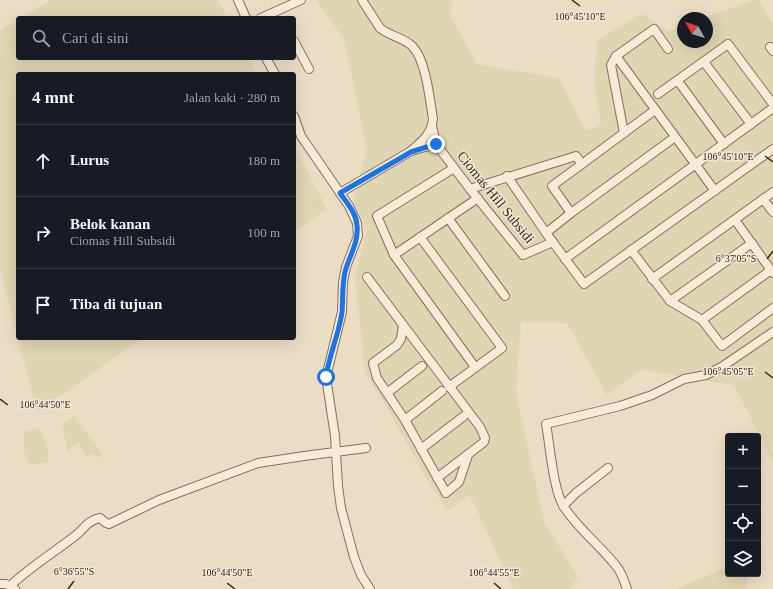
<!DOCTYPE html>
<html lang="id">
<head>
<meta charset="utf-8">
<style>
	:root { --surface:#171b24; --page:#20242c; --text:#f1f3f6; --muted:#9ea1a6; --line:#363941 }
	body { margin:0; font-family:"Times New Roman",serif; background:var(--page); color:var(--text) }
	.controls { position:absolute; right:12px; bottom:12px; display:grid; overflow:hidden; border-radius:4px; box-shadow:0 4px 16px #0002 }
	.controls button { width:36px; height:36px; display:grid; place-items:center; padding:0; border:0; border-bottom:1px solid var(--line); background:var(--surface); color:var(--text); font:20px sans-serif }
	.compass { position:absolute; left:677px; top:12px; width:36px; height:36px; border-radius:50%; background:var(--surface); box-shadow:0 4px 16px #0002; rotate:309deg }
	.stop { position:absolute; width:12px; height:12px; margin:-9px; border:3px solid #1a73e8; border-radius:50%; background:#fff }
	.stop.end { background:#1a73e8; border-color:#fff; box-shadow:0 1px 4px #0008 }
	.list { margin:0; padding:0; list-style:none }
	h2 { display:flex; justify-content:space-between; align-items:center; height:52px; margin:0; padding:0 16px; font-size:17px }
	h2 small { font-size:13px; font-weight:400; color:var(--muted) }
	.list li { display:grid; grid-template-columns:26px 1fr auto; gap:12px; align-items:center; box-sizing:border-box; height:72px; padding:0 16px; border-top:1px solid var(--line) }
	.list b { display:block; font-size:15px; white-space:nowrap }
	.list p { margin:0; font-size:13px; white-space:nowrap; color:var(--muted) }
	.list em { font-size:13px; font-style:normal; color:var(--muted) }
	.icon { flex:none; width:22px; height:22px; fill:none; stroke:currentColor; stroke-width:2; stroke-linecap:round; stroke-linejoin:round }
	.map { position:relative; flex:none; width:773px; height:589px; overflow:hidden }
	.search { position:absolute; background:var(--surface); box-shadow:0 4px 16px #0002; left:16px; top:16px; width:280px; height:44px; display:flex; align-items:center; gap:10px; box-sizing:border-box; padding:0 14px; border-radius:4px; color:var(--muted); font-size:15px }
	.panel { position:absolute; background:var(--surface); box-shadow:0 4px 16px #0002; left:16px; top:72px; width:280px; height:268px; border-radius:4px }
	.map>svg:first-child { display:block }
</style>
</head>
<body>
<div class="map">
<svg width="773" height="589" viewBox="0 0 773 589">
	<rect width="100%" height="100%" fill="#ebddc4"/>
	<g fill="#e0d5b2">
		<polygon points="51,0 218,0 227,18 21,18"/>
		<polygon points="316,0 453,0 450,15 477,64 559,78 586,131 601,125 594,83 597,40 642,14 668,31 683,25 683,42 707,42 707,18 703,18 753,0 759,0 773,24 773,462 734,385 641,370 607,395 567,323 521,322 516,392 544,522 578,577 570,589 513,589 470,495 448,510 431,487 390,413 365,372 355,277 367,229 353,201 367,150 344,39"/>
		<polygon points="18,20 18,58 248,58 257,74 18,74 18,338 0,269 0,30"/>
		<polygon points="294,146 327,209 294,232"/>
		<polygon points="18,338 143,338 37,412"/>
		<polygon points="74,416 103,455 96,458 94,453 86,457 79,443 71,447 70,453 68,453 62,425"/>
		<polygon points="40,428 48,449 48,463 29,464 24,451 24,434 26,431"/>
		<polygon points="728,566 728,574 748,574 746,589 676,589"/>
	</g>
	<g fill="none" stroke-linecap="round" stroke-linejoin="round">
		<defs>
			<g id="minor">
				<polyline points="238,0 246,18"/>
				<path d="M 362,0 L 380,28 C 389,36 403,37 412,46 C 426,59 430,101 433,119 C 431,135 422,141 411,151"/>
				<polyline points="261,18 301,0"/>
				<polyline points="294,41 309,69"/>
				<polyline points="770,47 773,51"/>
				<polyline points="616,56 715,191"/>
				<polyline points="266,58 275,74"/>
				<polyline points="704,62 751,124"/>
				<polyline points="678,81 724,144"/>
				<polyline points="658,94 728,44 773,104"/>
				<polyline points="294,116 301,136 349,206 357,223 358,236 346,267 343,282 342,312 326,377 335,436 338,486 341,508 354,557 361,575 370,589"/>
				<polyline points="432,126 436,144 470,189 523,255 553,242"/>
				<polyline points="624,133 611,65 616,56 654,29 668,49"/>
				<polyline points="582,164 655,110"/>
				<polyline points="454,168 377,216 394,255 475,367"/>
				<polyline points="507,176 546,233 584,284 773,149"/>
				<polyline points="470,189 576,156 582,164 552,186 571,213 675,137"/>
				<polyline points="340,193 411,151 436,144"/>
				<polyline points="763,199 773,212"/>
				<polyline points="448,218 505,296"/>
				<polyline points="735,220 773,273"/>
				<polyline points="546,233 571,213"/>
				<polyline points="420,237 502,348 449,387"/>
				<polyline points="631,250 670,301 702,320 722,346 773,308"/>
				<polyline points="394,255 478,198"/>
				<polyline points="565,259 773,108"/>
				<polyline points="367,277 480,427 485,438 484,442 437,478"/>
				<polyline points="652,279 773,192"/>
				<polyline points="670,301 752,243"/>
				<polyline points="702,320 771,270"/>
				<polyline points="403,325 401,339 397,345 373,363 377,378 405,420 446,493 459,482 468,455"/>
				<polyline points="387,393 422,366"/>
				<polyline points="405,420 442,391"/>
				<polyline points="421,449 464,416"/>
				<polyline points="563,506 576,493 608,468"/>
				<polyline points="0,584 6,584 15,589"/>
				<path d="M 10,586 C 30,567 53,553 75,536 C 83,530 88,520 100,518 L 106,523 L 109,524 L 159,500 L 258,463 L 304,456 L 366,448"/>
				<path d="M 627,589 C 624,581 622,573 617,567 C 601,546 579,530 564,507 C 553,490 550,445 546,424 L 620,406 L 652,395 L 684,379 L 706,375 L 723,366 L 773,332"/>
			</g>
		</defs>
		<use href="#minor" stroke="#856e5c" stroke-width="10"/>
		<use href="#minor" stroke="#f7ebd7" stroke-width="8"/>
	</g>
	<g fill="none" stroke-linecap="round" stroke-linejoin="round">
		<path stroke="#1a73e8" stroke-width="5" d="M 326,377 C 329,355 339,334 342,312 C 343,299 342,285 345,272 C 349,256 359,243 357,225 C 356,213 347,203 340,193 L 411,152 L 436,144"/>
	</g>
	<path fill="none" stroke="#36281f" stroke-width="1.5" d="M 572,0 L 580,6M 765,156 L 773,162M 767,259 L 773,251M 765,372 L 773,378M 0,399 L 8,405M 227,583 L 235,589M 494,583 L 501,589M 68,589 L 74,581"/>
	<g text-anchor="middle" stroke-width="3" stroke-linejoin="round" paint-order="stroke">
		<g font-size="14" fill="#36281f" stroke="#f3e7d3">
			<text transform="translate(496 197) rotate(51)" y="5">Ciomas Hill Subsidi</text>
		</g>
	</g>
	<g font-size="10" text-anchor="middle" fill="#36281f" stroke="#f3e7d3" stroke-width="3" stroke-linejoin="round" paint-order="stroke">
		<text x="580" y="20">106°45'10"E</text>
		<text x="728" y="160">106°45'10"E</text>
		<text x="736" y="262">6°37'05"S</text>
		<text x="728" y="375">106°45'05"E</text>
		<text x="45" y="408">106°44'50"E</text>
		<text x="74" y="575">6°36'55"S</text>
		<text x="227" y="576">106°44'50"E</text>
		<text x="494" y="576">106°44'55"E</text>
	</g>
</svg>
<div class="controls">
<button>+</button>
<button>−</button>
<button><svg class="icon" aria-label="locate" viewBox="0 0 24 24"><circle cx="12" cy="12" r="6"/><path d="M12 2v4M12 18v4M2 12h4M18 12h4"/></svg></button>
<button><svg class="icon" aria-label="layers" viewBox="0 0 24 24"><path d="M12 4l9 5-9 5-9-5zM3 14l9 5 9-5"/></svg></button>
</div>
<svg class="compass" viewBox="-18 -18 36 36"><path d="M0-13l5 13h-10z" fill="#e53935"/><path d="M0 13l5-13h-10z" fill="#9ea1a6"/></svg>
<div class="stop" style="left:326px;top:377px"></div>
<div class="stop end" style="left:436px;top:144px"></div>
<div class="search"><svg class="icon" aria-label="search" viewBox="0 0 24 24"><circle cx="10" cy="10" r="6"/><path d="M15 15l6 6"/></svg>Cari di sini</div>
<section class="panel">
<h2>4 mnt<small>Jalan kaki · 280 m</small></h2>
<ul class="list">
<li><svg class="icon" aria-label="ahead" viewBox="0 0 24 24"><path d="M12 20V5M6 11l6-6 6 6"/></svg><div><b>Lurus</b></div><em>180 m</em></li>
<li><svg class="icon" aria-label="right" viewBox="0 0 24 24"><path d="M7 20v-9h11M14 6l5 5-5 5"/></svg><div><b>Belok kanan</b><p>Ciomas Hill Subsidi</p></div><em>100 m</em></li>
<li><svg class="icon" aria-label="arrive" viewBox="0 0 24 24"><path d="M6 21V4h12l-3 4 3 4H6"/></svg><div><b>Tiba di tujuan</b></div></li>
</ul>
</section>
</div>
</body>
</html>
